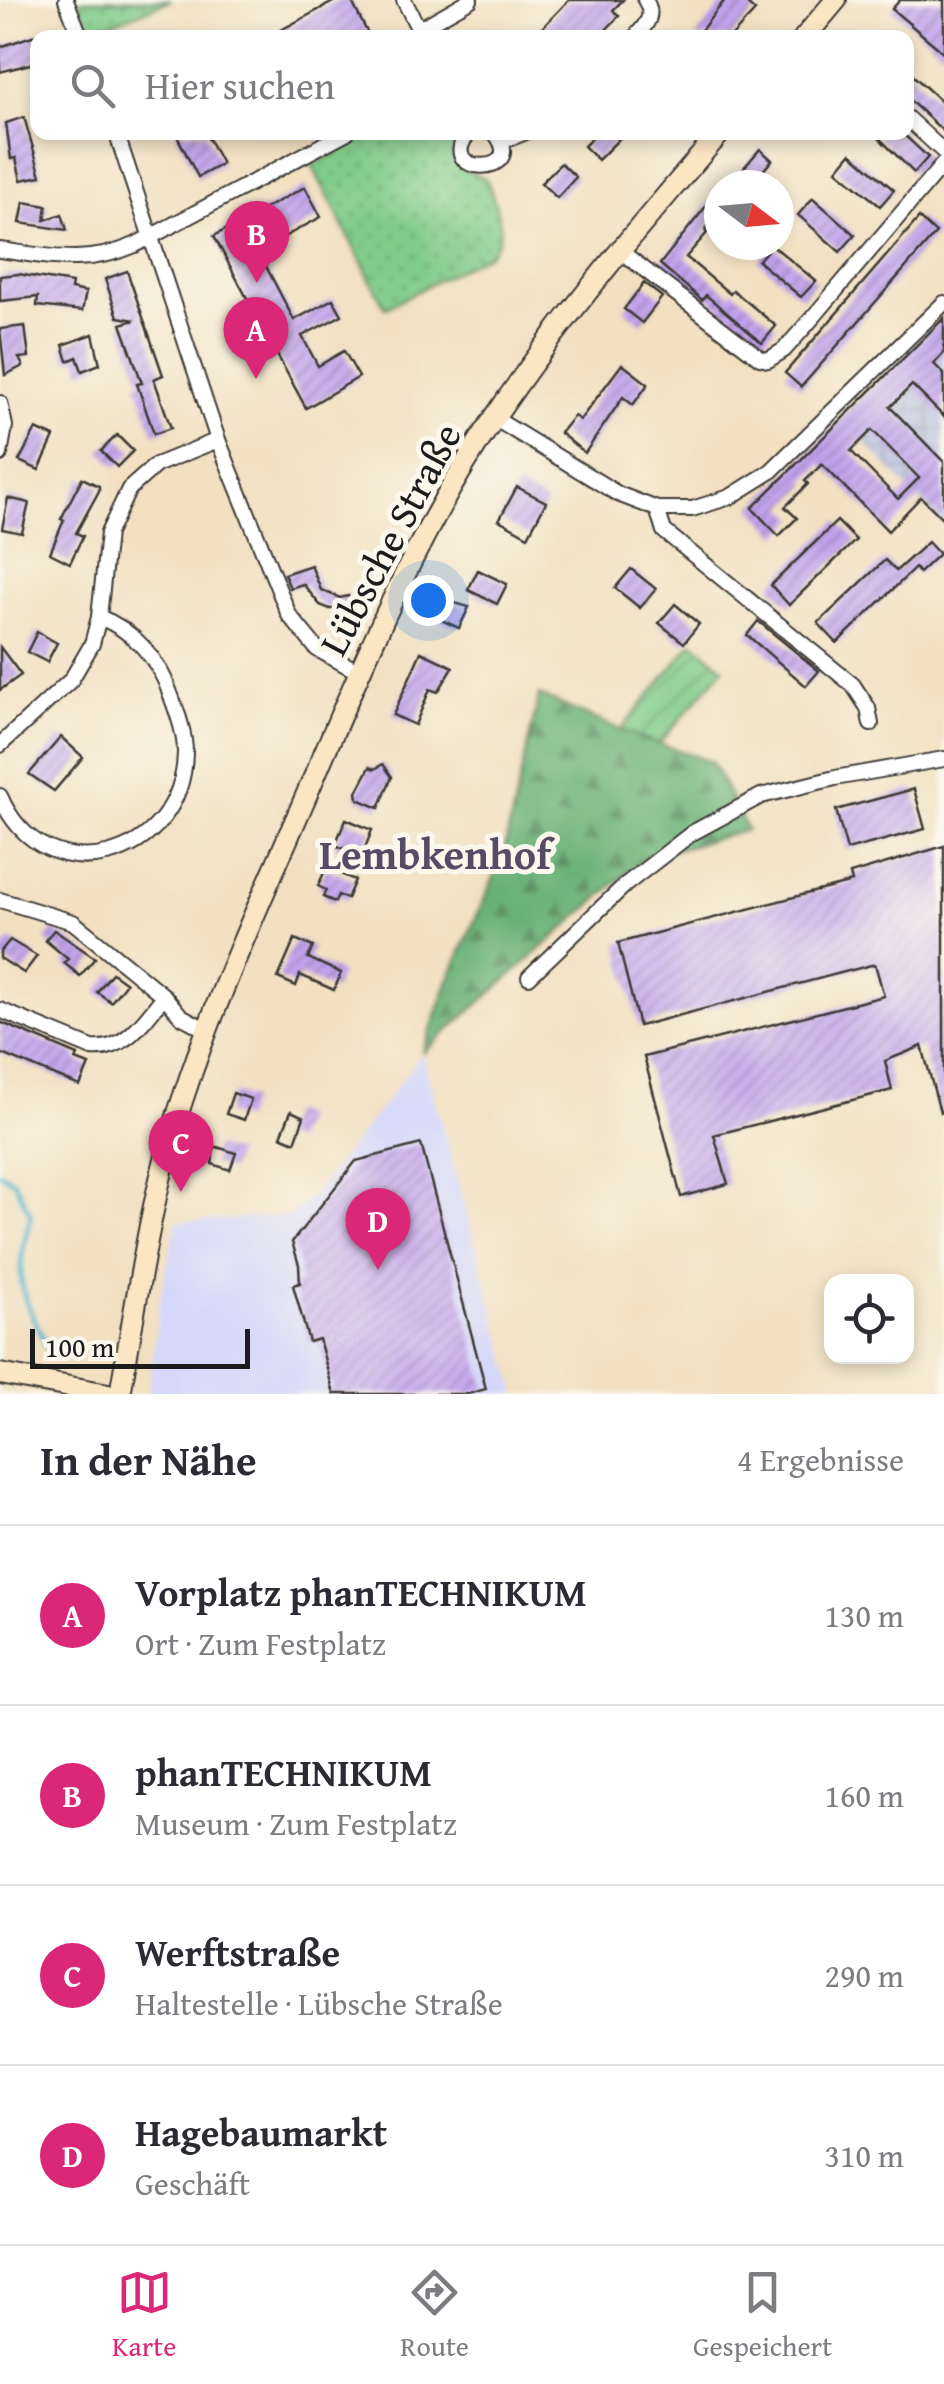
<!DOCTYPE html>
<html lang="de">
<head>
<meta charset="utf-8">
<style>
	:root { --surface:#fff; --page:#f2f2f3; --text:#2b2b33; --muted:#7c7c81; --line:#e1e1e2; --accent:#db2777 }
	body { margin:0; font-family:"Gentium Book Plus",serif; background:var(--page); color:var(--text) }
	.controls { position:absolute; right:30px; bottom:30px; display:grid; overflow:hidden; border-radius:20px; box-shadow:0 5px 15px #0003 }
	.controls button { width:90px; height:90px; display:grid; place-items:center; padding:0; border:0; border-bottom:2px solid var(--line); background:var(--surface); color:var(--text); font:50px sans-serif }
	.compass { position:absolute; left:704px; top:170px; width:90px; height:90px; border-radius:50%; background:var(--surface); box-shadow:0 5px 15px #0003; rotate:106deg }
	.scale { position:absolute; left:30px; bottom:25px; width:220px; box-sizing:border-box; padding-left:10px; border:5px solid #1c1c1c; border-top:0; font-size:28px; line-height:35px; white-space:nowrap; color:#1c1c1c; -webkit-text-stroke:8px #fbf7ec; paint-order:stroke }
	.you { position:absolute; left:428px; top:600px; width:35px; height:35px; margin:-25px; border:8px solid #fff; border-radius:50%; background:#1a73e8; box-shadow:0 0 0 15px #1a73e833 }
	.badge { display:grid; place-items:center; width:65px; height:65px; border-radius:50%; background:var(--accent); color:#fff; font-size:32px; font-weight:700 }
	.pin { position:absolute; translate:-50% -82px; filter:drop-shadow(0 2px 5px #0008) }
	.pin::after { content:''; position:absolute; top:52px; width:35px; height:30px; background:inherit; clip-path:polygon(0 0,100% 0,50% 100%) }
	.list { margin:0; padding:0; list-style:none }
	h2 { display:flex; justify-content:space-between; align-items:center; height:130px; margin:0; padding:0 40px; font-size:42px }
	h2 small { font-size:32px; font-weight:400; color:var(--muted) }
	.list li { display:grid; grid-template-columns:65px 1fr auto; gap:30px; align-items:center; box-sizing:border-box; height:180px; padding:0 40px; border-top:2px solid var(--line) }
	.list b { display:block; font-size:38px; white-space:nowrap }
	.list p { margin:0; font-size:32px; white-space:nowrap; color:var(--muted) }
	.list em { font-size:32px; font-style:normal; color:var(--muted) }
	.icon { flex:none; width:55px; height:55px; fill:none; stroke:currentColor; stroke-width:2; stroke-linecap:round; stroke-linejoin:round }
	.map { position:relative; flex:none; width:944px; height:1394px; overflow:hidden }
	.search { position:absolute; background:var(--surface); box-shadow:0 5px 15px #0003; left:30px; right:30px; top:30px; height:110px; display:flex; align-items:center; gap:25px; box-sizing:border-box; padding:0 35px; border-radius:20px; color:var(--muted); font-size:38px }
	.sheet { height:850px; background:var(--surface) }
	nav { display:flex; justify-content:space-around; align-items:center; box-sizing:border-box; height:140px; border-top:2px solid var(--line); background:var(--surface); font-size:28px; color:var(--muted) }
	nav a { display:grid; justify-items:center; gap:5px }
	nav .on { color:var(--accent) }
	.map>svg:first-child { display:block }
</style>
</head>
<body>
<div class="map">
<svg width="944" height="1394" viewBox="0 0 944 1394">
	<defs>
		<pattern id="industrial-grid" width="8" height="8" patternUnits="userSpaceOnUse" patternTransform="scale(2.5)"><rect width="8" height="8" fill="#bdc3de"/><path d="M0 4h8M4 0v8" fill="none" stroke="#a2a7be"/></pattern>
		<pattern id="grass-dots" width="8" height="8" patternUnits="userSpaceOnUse" patternTransform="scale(2.5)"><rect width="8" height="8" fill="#81cc8a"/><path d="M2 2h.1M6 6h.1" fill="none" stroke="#6faf76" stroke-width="1.8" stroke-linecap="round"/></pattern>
		<pattern id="forest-firs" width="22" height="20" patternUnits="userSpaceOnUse" patternTransform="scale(2.5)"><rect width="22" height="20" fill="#68b076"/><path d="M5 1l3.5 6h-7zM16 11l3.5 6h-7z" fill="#558e60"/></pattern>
		<pattern id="garden-furrows" width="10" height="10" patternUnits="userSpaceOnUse" patternTransform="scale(2.5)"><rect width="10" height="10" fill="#81cc8a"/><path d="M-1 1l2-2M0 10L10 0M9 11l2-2" fill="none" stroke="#6faf76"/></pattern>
		<pattern id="building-hatch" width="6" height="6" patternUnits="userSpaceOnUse" patternTransform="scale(2.5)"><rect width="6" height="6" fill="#c3a3ed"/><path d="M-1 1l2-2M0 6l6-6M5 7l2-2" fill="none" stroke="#9e84bf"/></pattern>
	</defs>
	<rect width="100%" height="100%" fill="#fbf7ec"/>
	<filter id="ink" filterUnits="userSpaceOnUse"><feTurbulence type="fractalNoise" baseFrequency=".01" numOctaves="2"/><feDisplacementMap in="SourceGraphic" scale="20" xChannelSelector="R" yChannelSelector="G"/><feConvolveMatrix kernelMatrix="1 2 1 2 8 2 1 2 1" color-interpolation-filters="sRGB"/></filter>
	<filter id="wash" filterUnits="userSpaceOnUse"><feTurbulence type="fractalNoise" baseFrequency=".0048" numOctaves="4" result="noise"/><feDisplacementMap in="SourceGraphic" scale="40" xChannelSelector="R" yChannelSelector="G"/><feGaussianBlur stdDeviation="2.25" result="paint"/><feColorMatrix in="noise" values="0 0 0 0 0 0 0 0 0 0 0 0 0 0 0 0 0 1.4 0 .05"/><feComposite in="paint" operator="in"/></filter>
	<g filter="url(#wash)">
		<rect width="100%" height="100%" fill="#f2e0c1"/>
		<polygon fill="#d5d8f9" points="422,1054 517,1394 148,1394 160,1297 177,1222 289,1216 311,1198"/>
		<polygon fill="url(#industrial-grid)" points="944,316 944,526 841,417"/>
		<g fill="url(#grass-dots)" stroke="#4e7453" stroke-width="2.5">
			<polygon points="78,0 171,0 90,32"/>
			<path d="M 374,133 L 456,133 C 447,168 464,167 487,180 C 495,204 511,236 488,254 L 385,308 L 312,165 Z"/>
		</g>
		<polygon fill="url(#forest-firs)" stroke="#426649" stroke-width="2.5" points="539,695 621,730 712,762 747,830 644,858 422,1054 451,974 502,859"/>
		<polygon fill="url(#garden-furrows)" stroke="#4e7453" stroke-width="2.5" points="693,642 724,668 659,744 621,730"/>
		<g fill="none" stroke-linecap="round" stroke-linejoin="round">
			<path stroke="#50b6ce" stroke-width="5" d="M 0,1173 L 14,1181 L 31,1215 C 14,1281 18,1289 48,1348"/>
		</g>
		<g id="blocks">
			<g fill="url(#building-hatch)" fill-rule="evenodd">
				<polygon points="337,0 351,0 370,38 266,38"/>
				<polygon points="569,0 623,0 613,10 619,16 598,38 591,38 583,30 576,38 554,38 543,27"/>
				<polygon points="725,0 743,0 755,11 730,38 695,38"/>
				<polygon points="900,0 944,0 944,53 892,9"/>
				<polygon points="38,34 38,62 0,72 0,47"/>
				<polygon points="906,69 944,104 944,132 906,97"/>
				<polygon points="24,117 41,176 21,180 16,158 11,159 6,123"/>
				<polygon points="175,132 205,132 222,164 198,177"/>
				<polygon points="583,132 626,132 598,160 584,146 591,139"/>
				<polygon points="873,132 901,132 928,157 914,173"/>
				<polygon points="760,149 772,160 751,185 729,185"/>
				<polygon points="851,153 894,190 880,206 837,170"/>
				<polygon points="561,163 576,177 557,198 541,183"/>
				<polygon points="305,187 321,217 258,251 294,320 333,299 342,315 302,336 318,366 344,351 359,377 306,408 275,351 261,359 251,339 265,332 214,236"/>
				<polygon points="719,190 719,213 705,230 707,233 686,257 730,294 733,290 776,326 762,343 706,295 702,300 660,264"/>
				<polygon points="813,198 855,235 840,252 798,215"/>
				<polygon points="24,202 47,206 45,220 62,214 67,230 20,223"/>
				<polygon points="919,218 936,233 801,387 785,373"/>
				<polygon points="772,245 816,281 801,297 758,261"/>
				<polygon points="127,271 163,375 154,379 171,428 154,434 137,384 142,383 121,324 135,320 118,317 105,279"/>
				<polygon points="18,274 72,283 71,289 86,292 82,311 37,306 38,297 0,301 0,276"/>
				<polygon points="644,283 662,297 642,323 624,309"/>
				<path d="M 944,318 L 944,353 L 934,364 L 944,374 L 944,417 L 912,385 L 890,407 L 944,462 L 944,520 L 921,497 L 888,531 L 822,464 L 805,481 L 808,484 L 785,507 L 797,518 L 779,536 L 752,508 ZM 872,430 L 919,478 L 898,499 L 851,451 Z"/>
				<polygon points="25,326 29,357 19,358 23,366 5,375 0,329"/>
				<polygon points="93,334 100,364 82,371 77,357 68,361 63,345"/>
				<polygon points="622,364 648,384 633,405 623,397 585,453 560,433 574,416 580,420"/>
				<polygon points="36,429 54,437 39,470 19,461"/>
				<polygon points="117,435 133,451 117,467 101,451"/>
				<polygon points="82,478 99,486 99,491 76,533 83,536 70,563 50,553 64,520 61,519"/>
				<polygon points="517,487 546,502 528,536 499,520"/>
				<polygon points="8,498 29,503 22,533 2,529"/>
				<polygon points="837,521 856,540 789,605 771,585"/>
				<polygon points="928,542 939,554 919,573 915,568 837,643 818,623 885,560 896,571"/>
				<polygon points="311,565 321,590 340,598 348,596 354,609 330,609 320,605 303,584 290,588 284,574"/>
				<polygon points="631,569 656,589 640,608 615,588"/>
				<polygon points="478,570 507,584 497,604 468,590"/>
				<polygon points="444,600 469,607 459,628 428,614 440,609"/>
				<polygon points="675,604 699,624 684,643 659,623"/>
				<polygon points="758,621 819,671 806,686 747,635"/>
				<polygon points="37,632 57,643 47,662 27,652"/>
				<polygon points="0,647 21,675 0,690"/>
				<polygon points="421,652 453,667 438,692 430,689 415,725 393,715"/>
				<polygon points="61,737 83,757 54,791 29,774"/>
				<polygon points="383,764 392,777 379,808 358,799 357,792 370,767 375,769"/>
				<polygon points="914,789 925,829 847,850 836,810"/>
				<polygon points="346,819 372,830 362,856 335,845"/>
				<polygon points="944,846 944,1111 940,1112 922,1046 885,1061 892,1090 714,1135 728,1184 681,1197 644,1057 884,996 875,964 639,1026 618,943 852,882 850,874"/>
				<polygon points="326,868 355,880 347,899 338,895 335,902 323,897 326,890 318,886"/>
				<polygon points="54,930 95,958 80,976 64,963 68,959 45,940"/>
				<polygon points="295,939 313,947 308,958 341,973 334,990 300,975 296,986 278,978"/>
				<polygon points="10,940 37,956 24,973 0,958 0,952"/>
				<polygon points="112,973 126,983 111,1002 97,992"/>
				<polygon points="0,1022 78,1055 76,1060 89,1065 80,1086 0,1053"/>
				<polygon points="233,1093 251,1099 244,1120 226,1114"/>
				<polygon points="291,1111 304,1117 295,1142 281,1136"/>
				<polygon points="421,1144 486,1389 468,1394 334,1394 319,1339 309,1342 293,1285 300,1283 299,1265 292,1242 356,1161"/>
				<polygon points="217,1147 236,1153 230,1170 212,1164 214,1148"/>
			</g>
		</g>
	</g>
	<g filter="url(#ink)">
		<use href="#blocks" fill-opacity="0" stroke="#3c3935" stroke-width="2.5"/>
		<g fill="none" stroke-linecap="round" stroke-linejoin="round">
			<defs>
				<g id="street">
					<polyline points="66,0 81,38"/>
					<polyline points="404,0 423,38"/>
					<polyline points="419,29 470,0"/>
					<path d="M 634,38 C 645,26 656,16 645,0"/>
					<polyline points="906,117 944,152"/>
					<polyline points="116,132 218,440 289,615 317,649 359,672"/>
					<path d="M 470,132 C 430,176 533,178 494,132"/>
					<polyline points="501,142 526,132"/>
					<path d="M 0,250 C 51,257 86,266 135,245 L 347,132"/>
					<polyline points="619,250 760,358 768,360 784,350 815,315 944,163"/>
					<polyline points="0,403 5,426 0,454"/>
					<polyline points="494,418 618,494 657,509 664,531 853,685 868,708 871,724"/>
					<polyline points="657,509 692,509 730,497 770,472 944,303"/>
					<polyline points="0,745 71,680 92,644 99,617 108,533 129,489 156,465 218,440"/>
					<path d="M 0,796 C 44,899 183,861 185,753 C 185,732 177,712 170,693 C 158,658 133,630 99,617"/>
					<polyline points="0,900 73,922 164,996 181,1016 207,1030"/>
					<polyline points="529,977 625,885 692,833 761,796 835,778 944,759"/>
					<path d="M 0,1010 L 92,1048 C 125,1052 145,1019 164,996"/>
				</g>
				<g id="secondary">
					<polyline points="804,38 836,0"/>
					<polyline points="0,1374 108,1394"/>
					<path d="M 120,1394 C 138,1295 151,1193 183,1098 C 220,985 272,877 318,768 C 370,647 421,526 495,417 C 563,316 641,224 721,132"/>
				</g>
			</defs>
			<use href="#street" stroke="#3c3935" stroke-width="18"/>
			<use href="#secondary" stroke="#3c3935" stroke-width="24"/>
			<use href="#street" stroke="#fff" stroke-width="14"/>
			<use href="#secondary" stroke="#fbe6c4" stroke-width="20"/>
		</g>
	</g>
	<g text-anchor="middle" stroke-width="10" stroke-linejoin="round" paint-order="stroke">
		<g font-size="40" fill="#1c1c1c" stroke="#fbf7ec">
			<text transform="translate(390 539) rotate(-62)" y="14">Lübsche Straße</text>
		</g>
		<g font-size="42" font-weight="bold" fill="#564b65" stroke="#fbf7ec">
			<text x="435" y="869">Lembkenhof</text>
		</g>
	</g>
</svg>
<div class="controls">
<button><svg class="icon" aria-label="locate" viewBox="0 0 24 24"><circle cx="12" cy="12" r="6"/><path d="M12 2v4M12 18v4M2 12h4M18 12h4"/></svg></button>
</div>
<svg class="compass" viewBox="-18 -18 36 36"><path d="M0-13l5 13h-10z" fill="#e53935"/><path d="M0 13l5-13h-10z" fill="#7c7c81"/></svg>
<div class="scale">100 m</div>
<div class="you"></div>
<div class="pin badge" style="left:256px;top:379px">A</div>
<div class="pin badge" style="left:257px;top:283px">B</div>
<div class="pin badge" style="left:181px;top:1192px">C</div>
<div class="pin badge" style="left:378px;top:1270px">D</div>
<div class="search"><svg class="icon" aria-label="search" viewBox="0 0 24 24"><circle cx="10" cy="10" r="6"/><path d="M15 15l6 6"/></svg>Hier suchen</div>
</div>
<section class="sheet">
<h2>In der Nähe<small>4 Ergebnisse</small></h2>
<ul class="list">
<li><span class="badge">A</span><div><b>Vorplatz phanTECHNIKUM</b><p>Ort · Zum Festplatz</p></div><em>130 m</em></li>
<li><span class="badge">B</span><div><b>phanTECHNIKUM</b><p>Museum · Zum Festplatz</p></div><em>160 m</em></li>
<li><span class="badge">C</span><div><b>Werftstraße</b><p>Haltestelle · Lübsche Straße</p></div><em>290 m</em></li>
<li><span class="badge">D</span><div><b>Hagebaumarkt</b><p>Geschäft</p></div><em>310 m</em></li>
</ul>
</section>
<nav>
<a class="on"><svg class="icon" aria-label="map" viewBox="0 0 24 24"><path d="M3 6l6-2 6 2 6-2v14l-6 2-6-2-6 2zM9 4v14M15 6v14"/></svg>Karte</a>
<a><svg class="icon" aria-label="directions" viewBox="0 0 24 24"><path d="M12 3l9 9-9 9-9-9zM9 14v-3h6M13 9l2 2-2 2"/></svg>Route</a>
<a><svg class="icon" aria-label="saved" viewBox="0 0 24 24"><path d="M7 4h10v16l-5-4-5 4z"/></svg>Gespeichert</a>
</nav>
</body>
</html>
